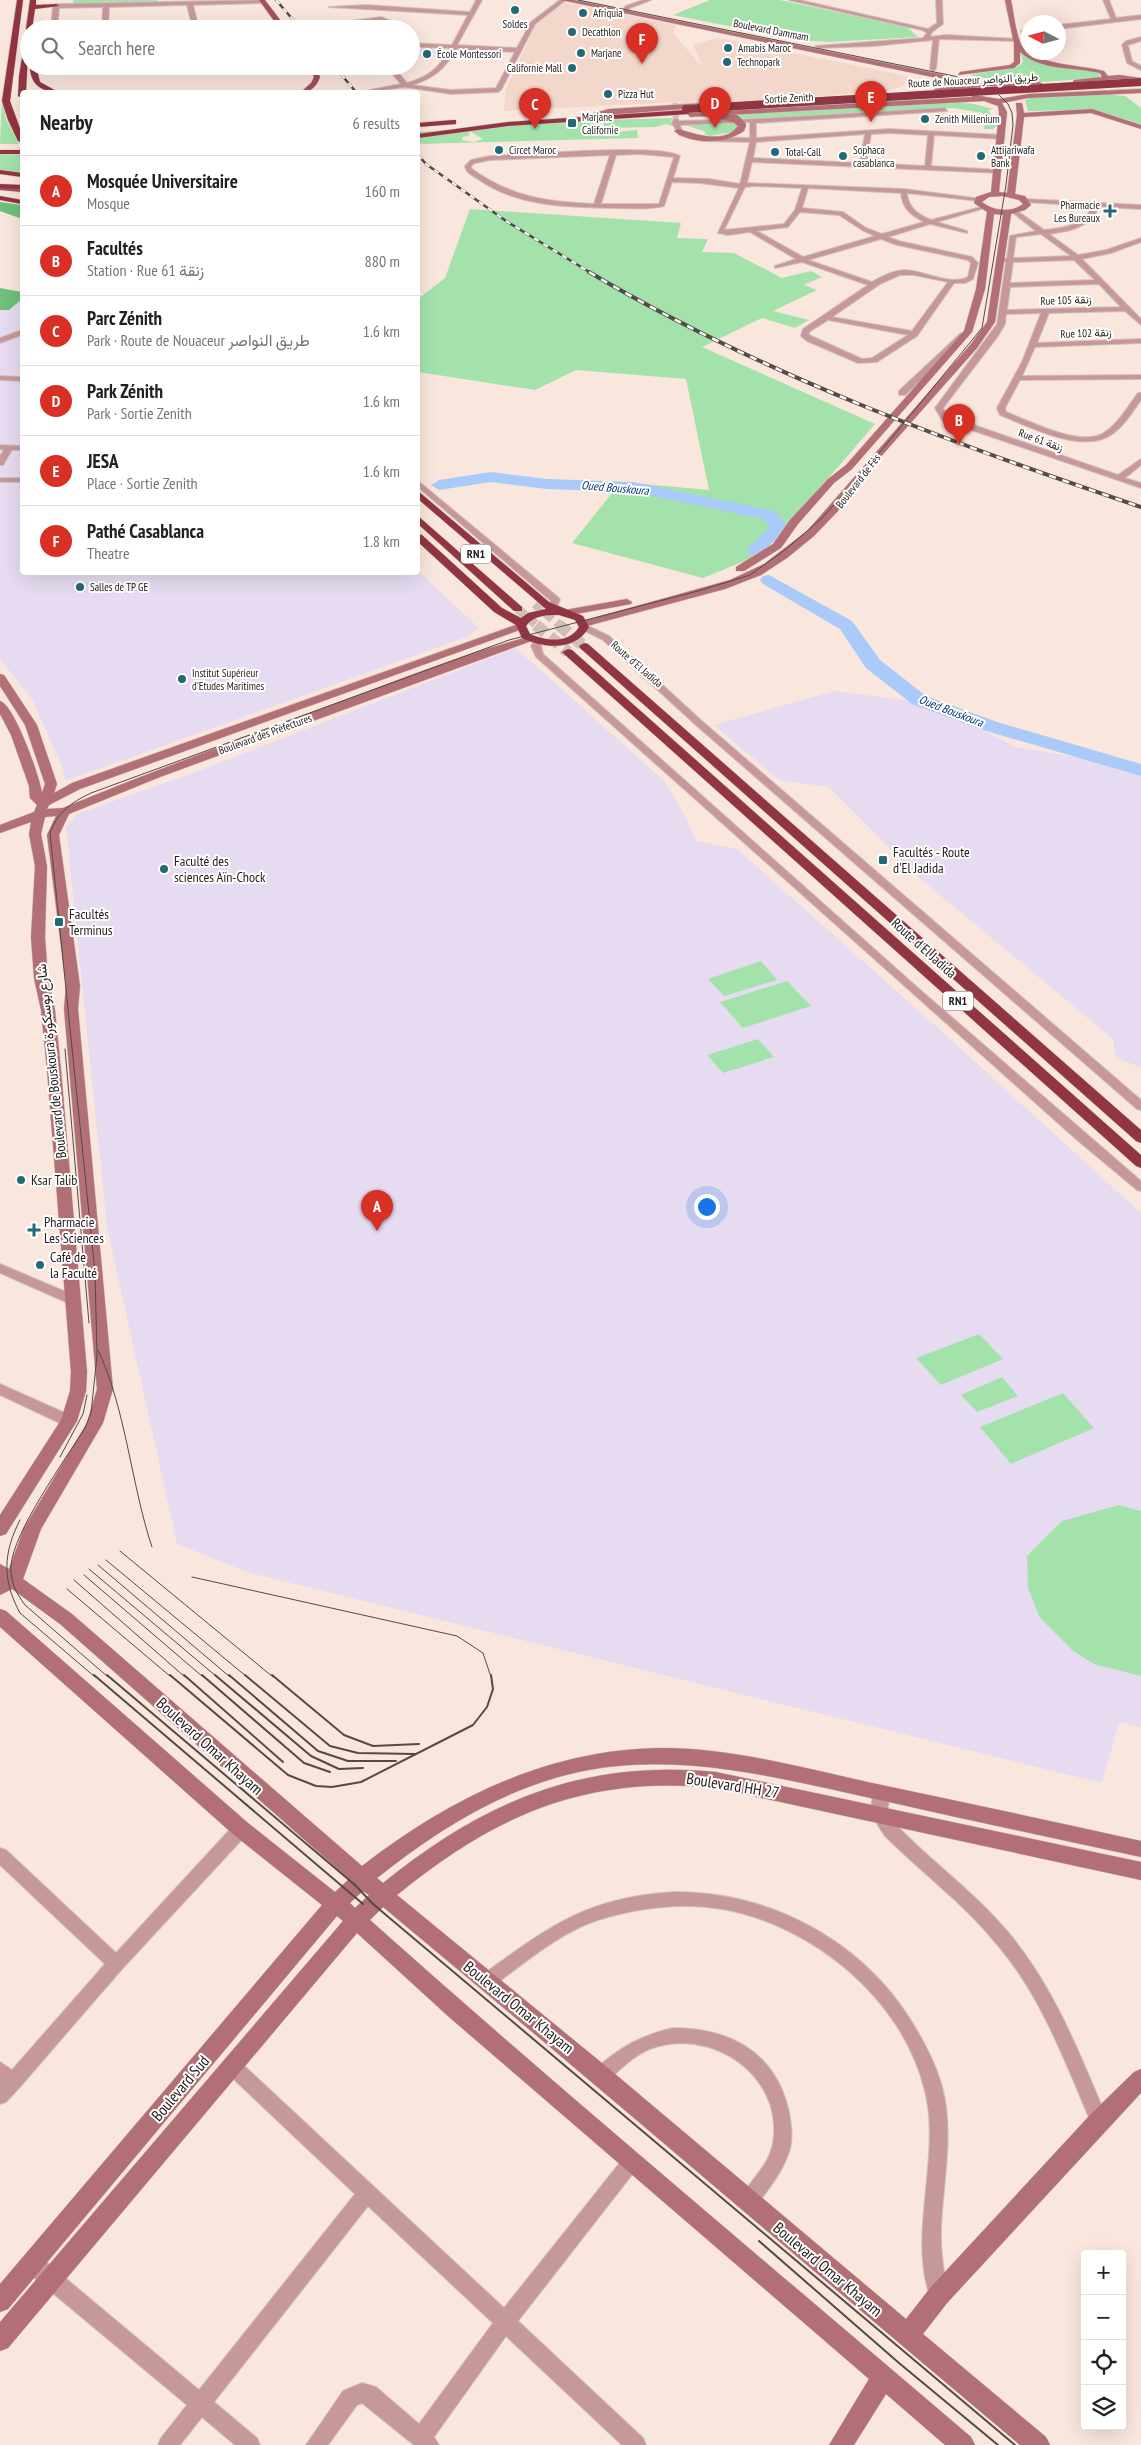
<!DOCTYPE html>
<html lang="en">
<head>
<meta charset="utf-8">
<style>
	:root { --surface:#fff; --page:#f6f6f6; --text:#202124; --muted:#757577; --line:#e0e0e0; --accent:#d93025 }
	body { margin:0; font-family:"PT Sans Narrow",Vazirmatn,sans-serif; background:var(--page); color:var(--text) }
	.controls { position:absolute; right:15px; bottom:15px; display:grid; overflow:hidden; border-radius:5px; box-shadow:0 5px 20px #0002 }
	.controls button { width:45px; height:45px; display:grid; place-items:center; padding:0; border:0; border-bottom:1px solid var(--line); background:var(--surface); color:var(--text); font:25px sans-serif }
	.compass { position:absolute; left:1021px; top:15px; width:45px; height:45px; border-radius:50%; background:var(--surface); box-shadow:0 5px 20px #0002; rotate:276deg }
	.you { position:absolute; left:706px; top:1206px; width:18px; height:18px; margin:-12px; border:4px solid #fff; border-radius:50%; background:#1a73e8; box-shadow:0 0 0 8px #1a73e833 }
	.badge { display:grid; place-items:center; width:32px; height:32px; border-radius:50%; background:var(--accent); color:#fff; font-size:16px; font-weight:700 }
	.pin { position:absolute; translate:-50% -41px; filter:drop-shadow(0 1px 2px #0008) }
	.pin::after { content:''; position:absolute; top:26px; width:18px; height:15px; background:inherit; clip-path:polygon(0 0,100% 0,50% 100%) }
	.list { margin:0; padding:0; list-style:none }
	h2 { display:flex; justify-content:space-between; align-items:center; height:65px; margin:0; padding:0 20px; font-size:21px }
	h2 small { font-size:16px; font-weight:400; color:var(--muted) }
	.list li { display:grid; grid-template-columns:32px 1fr auto; gap:15px; align-items:center; box-sizing:border-box; height:70px; padding:0 20px; border-top:1px solid var(--line) }
	.list b { display:block; font-size:19px; white-space:nowrap }
	.list p { margin:0; font-size:16px; white-space:nowrap; color:var(--muted) }
	.list em { font-size:16px; font-style:normal; color:var(--muted) }
	.icon { flex:none; width:28px; height:28px; fill:none; stroke:currentColor; stroke-width:2; stroke-linecap:round; stroke-linejoin:round }
	.map { position:relative; flex:none; width:1141px; height:2445px; overflow:hidden }
	.search { position:absolute; background:var(--surface); box-shadow:0 5px 20px #0002; left:20px; top:20px; width:400px; height:55px; display:flex; align-items:center; gap:12px; box-sizing:border-box; padding:0 18px; border-radius:28px; color:var(--muted); font-size:19px }
	.panel { position:absolute; background:var(--surface); box-shadow:0 5px 20px #0002; left:20px; top:90px; width:400px; height:485px; border-radius:5px }
	.map>svg:first-child { display:block }
</style>
</head>
<body>
<div class="map">
<svg width="1141" height="2445" viewBox="0 0 1141 2445">
	<rect width="100%" height="100%" fill="#f9e6dc"/>
	<polygon fill="#f2d7ca" points="565,3 676,25 673,33 703,68 693,44 719,38 908,76 903,86 888,91 750,102 680,105 681,100 678,102 504,111 506,89 536,24"/>
	<g fill="#e6dbf0">
		<polygon points="413,48 444,50 440,57 411,56"/>
		<polygon points="22,290 22,572 418,571 479,628 469,636 65,781 62,766 32,699 0,659 0,299"/>
		<polygon points="516,648 665,782 683,812 696,841 737,849 939,1029 1141,1213 1141,1727 1119,1722 1102,1783 250,1573 177,1544 107,1227 66,827 77,814 185,776"/>
		<polygon points="835,691 910,701 973,725 1015,747 1087,759 1141,774 1141,1067 1116,1058 1113,1039 917,876 829,787 779,780 714,725"/>
	</g>
	<g fill="#a3e3ab">
		<polygon points="73,0 157,0 159,2 74,5"/>
		<polygon points="710,0 780,0 907,27 918,37 828,42 799,40 673,15"/>
		<polygon points="1021,54 1038,61 1096,71 1100,74 1099,78 1014,84 969,75 1017,67 1023,62"/>
		<polygon points="1099,94 1125,96 1141,108 1141,124 1095,110 1028,111 1025,101 1029,98"/>
		<polygon points="2,95 6,119 19,144 0,144"/>
		<polygon points="945,101 974,104 993,109 988,110 998,125 993,129 984,129 983,113 953,108 753,119 738,118 725,114"/>
		<polygon points="674,118 671,120 674,127 666,124 655,127 605,128 602,120"/>
		<polygon points="599,120 602,128 597,132 604,133 600,131 611,130 607,133 637,130 638,138 418,144 418,132 468,129 470,135 463,137 462,140 474,142 483,139 471,132 472,128"/>
		<polygon points="734,121 737,123 734,132 709,136 704,133 706,132 683,124"/>
		<polygon points="0,154 22,155 22,173 0,171"/>
		<polygon points="470,209 681,223 677,238 708,239 702,252 734,253 782,278 811,271 822,277 804,285 817,290 773,311 809,320 795,328 762,318 702,347 875,424 787,526 752,558 703,578 572,543 621,482 709,490 686,379 576,370 535,390 418,372 418,299 445,278"/>
		<polygon points="761,961 777,980 724,996 708,979"/>
		<polygon points="787,981 811,1006 743,1028 720,1002"/>
		<polygon points="758,1039 774,1057 723,1073 707,1055"/>
		<polygon points="979,1334 1003,1359 941,1385 916,1358"/>
		<polygon points="1002,1377 1018,1396 977,1412 961,1395"/>
		<polygon points="1063,1393 1094,1428 1011,1464 980,1427"/>
		<polygon points="1119,1505 1141,1511 1141,1676 1094,1664 1072,1650 1040,1618 1028,1588 1027,1556 1062,1521"/>
	</g>
	<g fill="#6fc07c">
		<polygon points="0,202 22,205 22,219 0,211"/>
		<polygon points="0,288 22,292 22,299 9,310 0,310"/>
	</g>
	<g fill="none" stroke-linecap="round" stroke-linejoin="round">
		<g fill="#aacaf9" fill-rule="evenodd">
			<polygon points="491,472 547,479 633,482 775,511 788,527 761,554 749,554 746,550 770,527 763,519 633,492 547,489 491,482 439,490 431,485 439,480"/>
			<polygon points="769,575 852,621 880,660 926,696 997,722 1141,764 1141,776 983,730 912,704 866,668 840,629 763,584 760,580 763,576"/>
		</g>
		<polyline stroke="#cebeb5" stroke-width="6" stroke-dasharray="6 3" stroke-linecap="butt" points="675,103 676,120"/>
		<g stroke="#cebeb5" stroke-width="9" stroke-dasharray="9 5" stroke-linecap="butt">
			<polyline points="535,604 561,626"/>
			<polyline points="518,609 538,626"/>
		</g>
		<g stroke="#cebeb5" stroke-width="12" stroke-dasharray="12 6" stroke-linecap="butt">
			<polyline points="536,625 568,652"/>
			<polyline points="559,625 584,646"/>
		</g>
		<defs>
			<g id="street">
				<polygon points="263,0 265,3 193,5 199,29 193,29 187,5 109,7 108,29 102,29 103,7 59,8 57,29 51,29 53,6 56,4"/>
				<path d="M 476,0 L 482,0 L 457,45 L 517,48 L 531,22 L 560,0 L 566,0 L 535,24 L 501,90 L 498,92 L 451,94 L 405,87 L 367,92 L 370,90 L 401,84 L 386,66 L 392,66 L 407,83 C 428,77 440,68 450,48 L 411,47 L 411,43 L 452,45 L 468,15 L 329,7 L 366,5 L 470,12 ZM 456,49 L 515,52 L 496,88 L 451,90 L 412,85 C 433,79 445,69 456,49 Z"/>
				<polygon points="643,0 651,0 630,8 626,13 621,12 626,6"/>
				<polygon points="789,0 799,0 928,29 937,23 936,0 942,0 943,24 932,32 930,37 946,35 1019,39 1016,41 939,39 936,69 933,71 930,69 933,40 874,46 818,48 815,46 923,38 927,33 922,30"/>
				<polygon points="1103,0 1109,0 1116,18 1141,15 1141,19 1058,29 1058,25 1111,19"/>
				<polygon points="381,17 394,22 391,24 381,21 347,24 344,22"/>
				<polygon points="1023,29 1028,29 1028,33 1021,32"/>
				<polygon points="1141,37 1141,41 1128,45 1132,61 1141,66 1141,70 1127,63 1122,45 1126,41"/>
				<path d="M 945,108 L 947,111 L 756,123 L 756,138 L 889,129 L 1002,135 L 1005,137 L 1002,139 L 934,135 L 931,166 L 1001,170 L 999,173 L 752,162 L 747,183 L 904,189 L 982,199 L 979,201 L 907,193 C 908,208 919,215 931,220 L 985,206 L 985,208 L 937,222 L 967,231 L 967,233 L 930,224 L 888,237 L 899,241 L 972,257 L 978,263 L 973,279 L 965,283 L 954,283 L 917,336 L 877,362 L 858,363 L 807,341 L 801,336 L 803,329 L 868,285 L 802,262 L 775,268 L 775,266 L 796,259 L 750,232 L 728,235 L 718,233 L 739,188 L 700,183 L 672,182 L 664,206 C 648,210 631,208 615,208 C 569,207 517,207 478,179 C 472,175 466,173 465,166 L 471,160 L 490,156 C 524,155 659,143 680,156 L 673,178 L 709,179 L 740,184 L 750,142 L 703,141 L 679,135 L 672,123 L 674,119 L 678,119 L 679,121 L 757,119 ZM 750,122 L 750,138 L 703,137 L 683,133 L 680,125 ZM 889,133 L 928,135 L 925,166 L 866,163 L 871,134 ZM 865,134 L 860,163 L 753,158 L 756,142 ZM 640,154 L 674,157 L 659,204 L 601,204 L 616,155 ZM 610,155 L 594,204 C 547,202 511,197 472,169 L 471,166 L 475,163 L 490,160 ZM 754,186 L 802,188 L 795,210 L 784,224 L 724,230 L 745,187 ZM 808,188 L 901,193 C 902,208 911,215 924,222 L 882,234 L 866,228 L 843,212 L 802,208 ZM 800,212 L 839,215 L 862,230 L 875,236 L 803,257 L 757,231 L 788,227 ZM 881,239 L 897,245 L 968,260 L 971,263 L 968,277 C 950,286 924,271 906,270 C 894,270 882,276 872,282 L 808,260 ZM 900,275 L 914,275 L 948,282 L 912,331 L 832,317 L 880,284 ZM 828,320 L 908,335 L 872,358 L 862,359 L 809,335 L 809,332 Z"/>
				<path d="M 1026,199 L 1141,205 L 1141,209 L 1099,207 C 1089,228 1070,231 1049,234 L 1078,255 L 1106,250 L 1141,238 L 1141,242 L 1111,253 L 1082,259 L 1141,319 L 1141,325 L 1125,311 L 1049,313 L 1037,343 L 1141,339 L 1141,343 L 1035,347 L 1022,376 L 1141,375 L 1141,379 L 1020,380 L 1005,408 L 1006,412 C 1029,421 1078,446 1102,434 C 1117,426 1128,406 1138,393 L 1141,393 L 1141,400 C 1132,412 1122,430 1107,437 C 1078,452 1028,426 1000,415 L 997,408 L 1022,362 L 1041,313 L 1006,314 L 1005,324 L 998,336 L 943,408 L 948,416 L 1118,475 L 1141,459 L 1141,465 L 1125,478 L 1141,483 L 1141,488 L 942,420 L 935,408 L 997,324 L 1006,262 L 1001,260 L 1007,258 L 1010,236 L 1036,231 L 1012,212 L 1012,210 L 1016,210 L 1044,230 C 1064,228 1083,226 1093,206 L 1024,202 L 1024,200 ZM 1041,234 L 1071,256 L 1013,258 L 1016,237 ZM 1074,260 L 1095,280 L 1010,283 L 1013,262 ZM 1099,284 L 1121,307 L 1007,310 L 1010,287 Z"/>
				<polygon points="19,331 22,331 22,335 0,343 0,338"/>
				<polygon points="961,333 968,335 905,395 899,395 899,391"/>
				<polygon points="0,376 22,377 22,381 0,380"/>
				<polygon points="0,445 22,446 22,450 12,450 3,465 0,465 0,456 4,450 0,449"/>
				<rect x="0" y="478" width="22" height="4"/>
				<polygon points="418,481 559,598 560,600 555,610 548,608 551,601 418,487"/>
				<polygon points="584,624 609,636 703,722 1141,1100 1141,1110 1137,1109 697,726 603,640 581,629 579,627"/>
				<polygon points="538,638 543,641 541,646 543,654 918,988 1141,1181 1141,1191 1137,1190 1076,1139 536,657 531,646 535,639"/>
				<polygon points="0,1264 78,1297 79,1300 78,1303 68,1303 0,1273"/>
				<polygon points="0,1384 74,1417 76,1421 74,1425 64,1425 0,1395"/>
				<path d="M 882,1787 L 888,1789 L 890,1794 L 887,1813 L 897,1826 C 932,1862 974,1892 1007,1931 C 1054,1986 1080,2055 1108,2121 L 1105,2127 L 1099,2129 L 1093,2127 C 1065,2062 1042,1996 995,1942 C 963,1903 921,1872 885,1836 C 874,1819 866,1810 876,1789 Z"/>
				<polygon points="241,1822 247,1824 249,1829 247,1834 122,1969 19,2088 6,2102 0,2104 0,2062 12,2070 105,1964 0,1865 0,1848 6,1850 116,1953 235,1824"/>
				<path d="M 675,1892 C 776,1892 872,1946 920,2036 C 932,2057 943,2082 946,2107 C 951,2147 943,2187 941,2227 C 940,2250 944,2273 948,2295 L 946,2302 L 939,2304 L 932,2302 C 906,2237 942,2159 925,2091 C 903,1999 813,1925 722,1909 C 681,1902 637,1908 598,1920 C 559,1933 526,1962 493,1986 L 487,1989 L 481,1986 L 479,1981 L 481,1976 C 550,1926 587,1897 675,1892 Z"/>
				<path d="M 673,2028 C 728,2028 774,2051 788,2108 C 791,2121 793,2136 790,2149 C 783,2172 768,2190 754,2208 L 748,2211 L 742,2208 L 739,2202 C 748,2181 769,2167 773,2143 C 784,2075 711,2026 650,2049 C 634,2055 620,2070 607,2081 L 601,2083 L 595,2081 L 592,2075 L 595,2069 C 621,2047 639,2036 673,2028 Z"/>
				<polygon points="232,2058 238,2060 504,2308 626,2155 632,2152 638,2155 641,2161 638,2167 518,2321 643,2438 646,2445 622,2445 506,2336 434,2437 439,2445 414,2445 362,2403 357,2405 328,2445 306,2445 343,2391 362,2383 376,2387 419,2424 493,2323 368,2206 214,2402 257,2438 260,2445 235,2445 202,2417 180,2445 158,2445 161,2438 187,2405 25,2270 23,2263 25,2256 32,2254 39,2256 199,2390 355,2194 226,2072 223,2066 226,2060"/>
			</g>
			<g id="secondary">
				<polygon points="561,0 574,0 944,75 972,84 1039,82 1043,84 1039,86 987,86 937,93 934,89 962,85 942,79"/>
				<path d="M 1005,0 L 1011,0 C 1014,13 1015,29 1020,42 C 1028,65 1083,65 1104,71 L 1108,76 L 1119,75 L 1141,78 L 1141,82 L 1119,79 L 1072,83 L 1074,80 L 1102,77 L 1100,73 C 1074,67 1041,71 1020,52 L 1020,63 L 1014,68 L 958,75 L 960,72 L 1010,65 L 1014,62 L 1014,44 Z"/>
				<path d="M 1141,89 L 1141,93 L 1028,98 L 1002,103 L 1007,112 L 999,192 L 1007,193 L 1017,115 L 1016,103 L 1022,103 L 1024,113 L 1092,109 L 1141,125 L 1141,129 L 1091,113 L 1024,117 L 1015,194 L 1025,196 L 1031,205 L 1025,210 L 1011,214 L 995,322 L 977,348 L 870,469 L 838,511 L 814,536 L 787,558 L 761,575 L 725,589 L 587,626 L 579,626 L 579,622 L 730,580 L 764,564 L 807,531 L 971,344 L 987,322 L 1003,215 L 994,214 L 985,289 L 972,332 L 852,469 L 834,483 L 798,524 L 781,548 L 744,571 L 736,571 L 736,567 L 773,544 L 790,520 L 828,479 L 846,465 L 964,331 L 976,289 L 987,212 L 974,203 L 976,197 L 991,192 L 999,112 L 998,106 L 984,101 L 690,117 L 687,113 L 971,97 L 974,95 L 999,99 L 1028,94 ZM 1003,196 L 1019,200 L 1023,204 C 1011,213 993,211 982,202 L 989,197 Z"/>
				<polygon points="705,103 708,107 594,116 590,114 609,109"/>
				<path d="M 739,123 L 746,125 L 744,131 C 726,144 692,145 674,131 L 678,129 C 695,134 729,146 739,123 Z"/>
				<polygon points="627,599 632,602 631,604 565,616 560,613 565,610"/>
				<path d="M 521,623 L 526,626 L 525,628 L 80,789 L 49,805 L 47,809 L 63,808 C 155,770 249,736 342,701 C 404,678 468,652 532,636 L 537,639 L 160,777 L 69,814 L 59,835 L 80,986 L 78,1009 L 113,1389 L 103,1423 L 41,1529 L 23,1579 L 72,1614 L 362,1866 C 450,1798 549,1749 662,1748 C 732,1748 804,1768 872,1783 C 962,1802 1051,1821 1141,1841 L 1141,1857 C 1057,1839 973,1821 889,1802 C 785,1780 677,1748 570,1774 C 497,1792 435,1832 377,1878 L 383,1883 C 484,1801 584,1759 716,1772 L 1141,1862 L 1141,1880 L 716,1788 C 587,1775 496,1814 397,1895 L 608,2068 L 906,2319 L 931,2287 L 1091,2114 L 1134,2072 L 1141,2069 L 1141,2093 L 947,2303 L 923,2334 L 1046,2437 L 1050,2445 L 1020,2445 C 807,2266 597,2085 383,1907 L 370,1920 C 567,2096 771,2266 971,2437 L 975,2445 L 945,2445 L 886,2394 L 854,2445 L 829,2445 L 869,2379 L 449,2017 L 357,1933 L 8,2348 L 0,2351 L 0,2322 L 343,1921 L 337,1916 L 8,2309 L 0,2312 L 0,2284 L 322,1905 L 234,1835 L 0,1627 L 0,1609 L 6,1611 L 248,1823 L 335,1892 L 349,1879 L 60,1624 L 12,1589 L 0,1595 L 0,1564 L 9,1569 L 24,1528 L 87,1423 L 97,1389 L 64,1009 L 66,986 L 47,835 L 56,816 L 45,817 L 41,834 L 47,866 L 45,937 L 48,978 L 55,1010 L 61,1070 L 87,1372 L 86,1391 L 77,1421 L 6,1534 L 0,1536 L 0,1515 L 61,1420 L 70,1391 L 71,1372 L 47,1070 L 41,1010 L 34,978 L 31,937 L 35,866 L 29,834 L 31,822 L 0,833 L 0,825 L 34,812 L 37,805 L 30,798 L 29,786 L 11,735 L 0,714 L 0,701 C 14,704 40,777 42,793 L 45,784 L 25,725 L 0,686 L 0,674 L 4,675 L 37,725 L 57,784 L 54,793 L 72,783 ZM 363,1891 L 369,1895 L 355,1908 L 350,1903 Z"/>
			</g>
			<g id="primary">
				<polygon points="259,0 265,0 287,29 280,29"/>
				<path d="M 308,66 L 315,66 L 320,77 C 317,86 311,92 301,92 L 311,83 L 314,77 Z"/>
				<polygon points="0,186 22,188 22,192 0,190"/>
			</g>
			<g id="highway">
				<polygon points="17,0 23,0 10,101 22,134 22,143 18,141 8,120 2,101"/>
				<polygon points="30,0 36,0 36,5 56,4 59,6 35,9 32,29 29,29 29,31 26,29"/>
				<polygon points="29,31 26,92 22,92 22,98 18,96 19,76 26,33"/>
				<path d="M 30,66 L 36,66 L 40,82 L 58,92 C 41,92 30,84 30,66 Z"/>
				<polygon points="686,110 689,114 508,126 418,138 418,134 508,122"/>
				<polygon points="453,120 456,120 456,124 418,127 418,123"/>
				<rect x="0" y="150" width="22" height="4"/>
				<polygon points="0,170 22,173 22,177 0,174"/>
				<polygon points="0,184 22,185 22,189 0,188"/>
				<polygon points="0,196 22,200 22,204 0,200"/>
				<path d="M 418,491 L 549,602 L 583,616 L 589,627 C 576,651 545,649 522,638 L 516,625 L 494,612 L 418,542 L 418,534 L 422,535 L 502,608 L 521,618 L 528,613 L 546,609 L 418,499 ZM 559,615 L 575,620 L 579,627 C 569,644 546,641 530,634 L 526,626 C 534,615 546,615 559,615 Z"/>
				<polygon points="418,516 522,607 522,611 514,611 418,524"/>
				<polygon points="584,643 588,644 1141,1130 1141,1143 1136,1141 580,648 579,646"/>
				<polygon points="568,649 572,650 1141,1155 1141,1168 1136,1166 564,654 562,652"/>
			</g>
		</defs>
		<use href="#street" stroke="#d2c2b9" stroke-width="2"/>
		<use href="#secondary" stroke="#d2c2b9" stroke-width="1"/>
		<use href="#primary" stroke="#d2c2b9" stroke-width="1"/>
		<use href="#highway" stroke="#d2c2b9" stroke-width="1"/>
		<use href="#street" fill="#c7989b" fill-rule="evenodd"/>
		<use href="#secondary" fill="#b26f75" fill-rule="evenodd"/>
		<use href="#primary" fill="#a2515a" fill-rule="evenodd"/>
		<use href="#highway" fill="#923543" fill-rule="evenodd"/>
		<g stroke="#544a46" stroke-width="1">
			<polyline points="65,1049 89,1323"/>
			<path d="M 98,1350 C 126,1409 131,1484 152,1547"/>
			<polyline points="60,1457 83,1414 87,1395"/>
			<path d="M 20,1520 C 3,1553 2,1580 20,1613 L 95,1677"/>
			<polyline points="120,1551 273,1677"/>
			<polyline points="106,1560 247,1677"/>
			<polyline points="98,1565 230,1677"/>
			<polyline points="89,1569 217,1677"/>
			<polyline points="84,1575 203,1677"/>
			<polyline points="192,1577 457,1636 483,1653 491,1677"/>
			<polyline points="74,1580 185,1677"/>
			<polyline points="67,1589 171,1677"/>
			<path d="M 108,1677 L 25,1605 C 16,1593 10,1581 11,1566 C 13,1532 65,1460 85,1428 L 91,1413 L 97,1356 L 95,1272 L 50,833 C 57,812 72,802 91,793 L 509,640 L 698,591 L 750,575 L 785,550 L 821,519 L 857,480 L 982,328 L 1006,185 L 1013,125 L 1012,113 L 1008,104 L 994,90 L 954,76 L 578,0"/>
		</g>
		<g stroke="#544a46" stroke-width="2">
			<polyline points="94,1675 363,1904"/>
			<polyline points="107,1675 355,1885 373,1904 1015,2445"/>
			<polyline points="170,1675 288,1775 316,1786 332,1787 361,1782 473,1725 487,1707 493,1689 491,1675"/>
			<polyline points="184,1675 283,1762"/>
			<polyline points="202,1675 304,1763 330,1772"/>
			<polyline points="215,1675 311,1756 339,1769 363,1768"/>
			<polyline points="229,1675 318,1751 348,1761 396,1761"/>
			<polyline points="245,1675 330,1746 358,1753 415,1754"/>
			<polyline points="272,1675 344,1735 373,1746 419,1744"/>
			<polyline points="759,2241 899,2363 998,2445"/>
		</g>
		<defs>
			<g id="rail-far1">
				<polyline points="276,0 301,29"/>
				<polyline points="334,66 356,92"/>
				<polyline points="418,155 426,164 506,221 591,273"/>
			</g>
			<path id="rail" d="M 589,272 C 761,374 951,443 1141,507"/>
		</defs>
		<use href="#rail-far1" stroke="#544a46" stroke-width="2.5"/>
		<use href="#rail" stroke="#544a46" stroke-width="4"/>
		<use href="#rail-far1" stroke="#fff" stroke-width="2" stroke-dasharray="5.5" stroke-linecap="butt"/>
		<use href="#rail" stroke="#fff" stroke-width="2.5" stroke-dasharray="7" stroke-linecap="butt"/>
		<defs>
			<polyline id="secondary-bridge" points="720,115 736,119 742,125"/>
			<polyline id="highway-bridge" points="686,109 1141,82"/>
		</defs>
		<use href="#secondary-bridge" stroke="#d2c2b9" stroke-width="8" stroke-linecap="butt"/>
		<use href="#highway-bridge" stroke="#d2c2b9" stroke-width="8" stroke-linecap="butt"/>
		<use href="#secondary-bridge" stroke="#b26f75" stroke-width="8"/>
		<use href="#highway-bridge" stroke="#923543" stroke-width="8"/>
	</g>
	<g fill="#216976" stroke="#fff" stroke-width="2">
		<circle cx="515" cy="10" r="5"/>
		<circle cx="583" cy="13" r="5"/>
		<circle cx="572" cy="32" r="5"/>
		<circle cx="728" cy="48" r="5"/>
		<circle cx="581" cy="53" r="5"/>
		<circle cx="427" cy="54" r="5"/>
		<circle cx="727" cy="62" r="5"/>
		<circle cx="572" cy="68" r="5"/>
		<circle cx="608" cy="94" r="5"/>
		<circle cx="925" cy="119" r="5"/>
		<rect x="567" y="118" width="10" height="10" rx="2.5"/>
		<circle cx="499" cy="150" r="5"/>
		<circle cx="775" cy="152" r="5"/>
		<circle cx="843" cy="156" r="5"/>
		<circle cx="981" cy="156" r="5"/>
		<path d="M1107.5 203.5h5v5h5v5h-5v5h-5v-5h-5v-5h5z"/>
		<circle cx="80" cy="587" r="5"/>
		<circle cx="182" cy="679" r="5"/>
		<rect x="878" y="855" width="10" height="10" rx="2.5"/>
		<circle cx="164" cy="869" r="5"/>
		<rect x="54" y="917" width="10" height="10" rx="2.5"/>
		<circle cx="21" cy="1180" r="5"/>
		<path d="M31.5 1222.5h5v5h5v5h-5v5h-5v-5h-5v-5h5z"/>
		<circle cx="40" cy="1265" r="5"/>
	</g>
	<g text-anchor="middle" stroke-width="4" stroke-linejoin="round" paint-order="stroke">
		<g font-size="11" fill="#231c19" stroke="#fff" text-anchor="start">
			<text x="593" y="17">Afriquia</text>
			<text x="515" y="28" text-anchor="middle">Soldes</text>
			<text x="582" y="36">Decathlon</text>
			<text x="738" y="52">Amabis Maroc</text>
			<text x="591" y="57">Marjane</text>
			<text x="437" y="58">École Montessori</text>
			<text x="737" y="66">Technopark</text>
			<text x="562" y="72" text-anchor="end">Californie Mall</text>
			<text x="618" y="98">Pizza Hut</text>
			<text x="582" y="121">Marjane<tspan x="582" dy="13">Californie</tspan></text>
			<text x="935" y="123">Zenith Millenium</text>
			<text x="509" y="154">Circet Maroc</text>
			<text x="853" y="154">Sophaca<tspan x="853" dy="13">casablanca</tspan></text>
			<text x="991" y="154">Attijariwafa<tspan x="991" dy="13">Bank</tspan></text>
			<text x="785" y="156">Total-Call</text>
			<text x="1100" y="209" text-anchor="end">Pharmacie<tspan x="1100" dy="13">Les Bureaux</tspan></text>
			<text x="90" y="591">Salles de TP GE</text>
			<text x="192" y="677">Institut Supérieur<tspan x="192" dy="13">d'Etudes Maritimes</tspan></text>
		</g>
		<g font-size="11" fill="#231c19" stroke="#fff">
			<text transform="translate(771 30) rotate(11)" y="4">Boulevard Dammam</text>
			<text transform="translate(973 80) rotate(-3)" y="4">Route de Nouaceur طريق النواصر</text>
			<text transform="translate(789 98) rotate(-3)" y="4">Sortie Zenith</text>
			<text transform="translate(1066 300) rotate(-2)" y="4">Rue 105 زنقة</text>
			<text transform="translate(1086 333) rotate(-2)" y="4">Rue 102 زنقة</text>
			<text transform="translate(1041 440) rotate(20)" y="4">Rue 61 زنقة</text>
			<text transform="translate(858 481) rotate(-52)" y="4">Boulevard de Fès</text>
			<text transform="translate(637 664) rotate(41)" y="4">Route d'El Jadida</text>
			<text transform="translate(265 734) rotate(-20)" y="4">Boulevard des Préfectures</text>
		</g>
		<g font-size="12" font-style="italic" fill="#033376" stroke="#fff">
			<text transform="translate(615 488) rotate(5)" y="4">Oued Bouskoura</text>
			<text transform="translate(951 711) rotate(21)" y="4">Oued Bouskoura</text>
		</g>
		<g fill="#fff" stroke="#65605e" stroke-width="1">
			<rect x="461" y="544.5" width="30" height="19" rx="4"/>
			<rect x="943" y="991.5" width="30" height="19" rx="4"/>
		</g>
		<g font-size="12" font-weight="bold" fill="#231c19">
			<text x="476" y="558">RN1</text>
			<text x="958" y="1005">RN1</text>
		</g>
		<g font-size="14" fill="#231c19" stroke="#fff" text-anchor="start">
			<text x="893" y="857">Facultés - Route<tspan x="893" dy="16">d'El Jadida</tspan></text>
			<text x="174" y="866">Faculté des<tspan x="174" dy="16">sciences Aïn-Chock</tspan></text>
			<text x="69" y="919">Facultés<tspan x="69" dy="16">Terminus</tspan></text>
			<text x="31" y="1185">Ksar Talib</text>
			<text x="44" y="1227">Pharmacie<tspan x="44" dy="16">Les Sciences</tspan></text>
			<text x="50" y="1262">Café de<tspan x="50" dy="16">la Faculté</tspan></text>
		</g>
		<g font-size="14" fill="#231c19" stroke="#fff">
			<text transform="translate(924 948) rotate(42)" y="5">Route d'El Jadida</text>
			<text transform="translate(51 1061) rotate(-96)" y="5">Boulevard de Bouskoura شارع بوسكورة</text>
		</g>
		<g font-size="16" fill="#231c19" stroke="#fff">
			<text transform="translate(210 1746) rotate(42)" y="6">Boulevard Omar Khayam</text>
			<text transform="translate(733 1785) rotate(9)" y="6">Boulevard HH 27</text>
			<text transform="translate(519 2007) rotate(39)" y="6">Boulevard Omar Khayam</text>
			<text transform="translate(180 2088) rotate(-50)" y="6">Boulevard Sud</text>
			<text transform="translate(828 2269) rotate(40)" y="6">Boulevard Omar Khayam</text>
		</g>
	</g>
</svg>
<div class="controls">
<button>+</button>
<button>−</button>
<button><svg class="icon" aria-label="locate" viewBox="0 0 24 24"><circle cx="12" cy="12" r="6"/><path d="M12 2v4M12 18v4M2 12h4M18 12h4"/></svg></button>
<button><svg class="icon" aria-label="layers" viewBox="0 0 24 24"><path d="M12 4l9 5-9 5-9-5zM3 14l9 5 9-5"/></svg></button>
</div>
<svg class="compass" viewBox="-18 -18 36 36"><path d="M0-13l5 13h-10z" fill="#e53935"/><path d="M0 13l5-13h-10z" fill="#757577"/></svg>
<div class="you"></div>
<div class="pin badge" style="left:377px;top:1231px">A</div>
<div class="pin badge" style="left:959px;top:445px">B</div>
<div class="pin badge" style="left:535px;top:129px">C</div>
<div class="pin badge" style="left:715px;top:128px">D</div>
<div class="pin badge" style="left:871px;top:122px">E</div>
<div class="pin badge" style="left:642px;top:64px">F</div>
<div class="search"><svg class="icon" aria-label="search" viewBox="0 0 24 24"><circle cx="10" cy="10" r="6"/><path d="M15 15l6 6"/></svg>Search here</div>
<section class="panel">
<h2>Nearby<small>6 results</small></h2>
<ul class="list">
<li><span class="badge">A</span><div><b>Mosquée Universitaire</b><p>Mosque</p></div><em>160 m</em></li>
<li><span class="badge">B</span><div><b>Facultés</b><p>Station · Rue 61 زنقة</p></div><em>880 m</em></li>
<li><span class="badge">C</span><div><b>Parc Zénith</b><p>Park · Route de Nouaceur طريق النواصر</p></div><em>1.6 km</em></li>
<li><span class="badge">D</span><div><b>Park Zénith</b><p>Park · Sortie Zenith</p></div><em>1.6 km</em></li>
<li><span class="badge">E</span><div><b>JESA</b><p>Place · Sortie Zenith</p></div><em>1.6 km</em></li>
<li><span class="badge">F</span><div><b>Pathé Casablanca</b><p>Theatre</p></div><em>1.8 km</em></li>
</ul>
</section>
</div>
</body>
</html>
